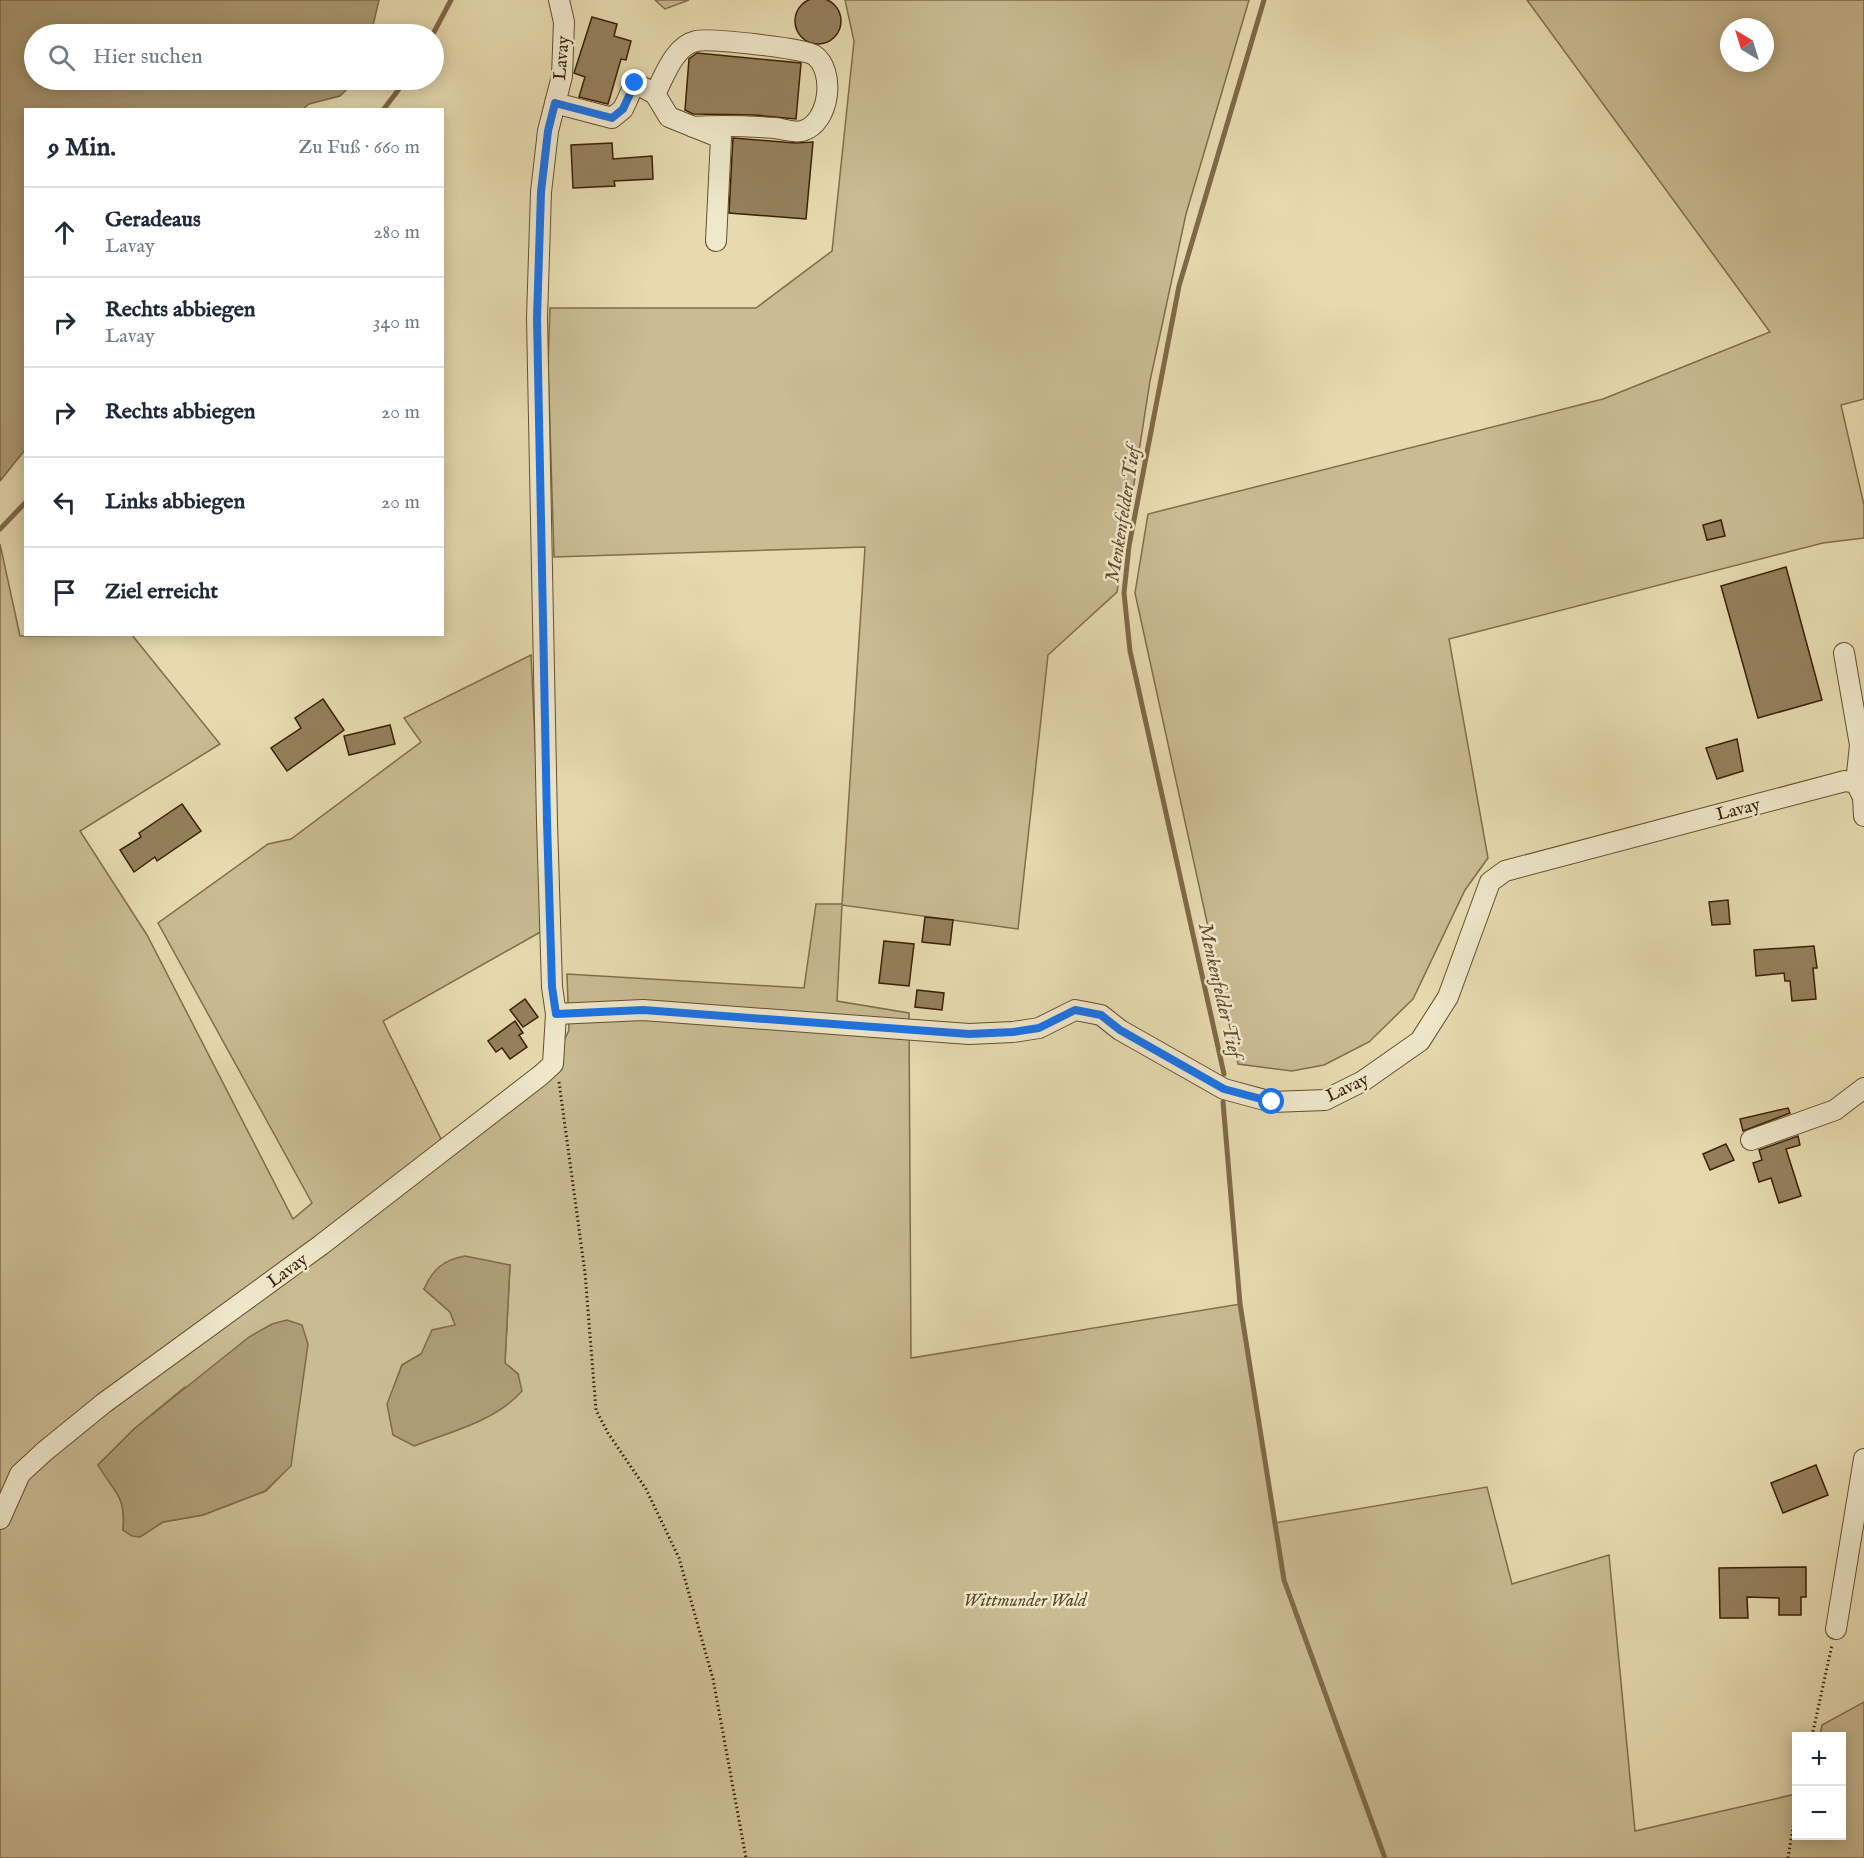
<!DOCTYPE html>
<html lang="de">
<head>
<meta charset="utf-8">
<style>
	:root { --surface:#fff; --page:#f6f6f7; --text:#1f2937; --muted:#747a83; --line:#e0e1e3 }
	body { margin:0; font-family:"IM FELL English",serif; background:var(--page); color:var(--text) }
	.controls { position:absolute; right:18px; bottom:18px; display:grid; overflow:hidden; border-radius:0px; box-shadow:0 3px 15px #0003 }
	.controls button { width:54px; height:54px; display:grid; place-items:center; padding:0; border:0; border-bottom:2px solid var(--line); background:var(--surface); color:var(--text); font:30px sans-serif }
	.compass { position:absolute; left:1720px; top:18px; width:54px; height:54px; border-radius:50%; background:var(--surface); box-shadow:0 3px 15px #0003; rotate:322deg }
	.stop { position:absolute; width:18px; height:18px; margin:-14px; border:4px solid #1a73e8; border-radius:50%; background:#fff }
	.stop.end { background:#1a73e8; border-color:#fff; box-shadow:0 2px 6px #0008 }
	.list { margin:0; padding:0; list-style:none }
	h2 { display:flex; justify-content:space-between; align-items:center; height:78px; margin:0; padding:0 24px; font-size:26px }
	h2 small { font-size:20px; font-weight:400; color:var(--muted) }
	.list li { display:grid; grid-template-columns:39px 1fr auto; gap:18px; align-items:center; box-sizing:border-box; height:90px; padding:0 24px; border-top:2px solid var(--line) }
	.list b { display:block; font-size:22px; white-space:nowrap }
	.list p { margin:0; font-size:20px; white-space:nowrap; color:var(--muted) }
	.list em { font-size:20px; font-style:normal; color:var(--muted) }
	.icon { flex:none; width:33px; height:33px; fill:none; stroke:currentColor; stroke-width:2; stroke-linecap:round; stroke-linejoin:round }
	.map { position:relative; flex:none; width:1864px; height:1858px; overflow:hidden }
	.search { position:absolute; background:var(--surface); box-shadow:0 3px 15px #0003; left:24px; top:24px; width:420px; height:66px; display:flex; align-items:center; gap:15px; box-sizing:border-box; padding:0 21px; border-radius:33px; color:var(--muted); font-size:22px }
	.panel { position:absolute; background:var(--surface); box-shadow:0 3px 15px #0003; left:24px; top:108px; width:420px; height:528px; border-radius:0px }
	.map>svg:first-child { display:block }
</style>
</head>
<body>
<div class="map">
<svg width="1864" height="1858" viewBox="0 0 1864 1858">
	<rect width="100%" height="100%" fill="#e6dbaf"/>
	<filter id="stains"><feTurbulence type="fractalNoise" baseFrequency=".00333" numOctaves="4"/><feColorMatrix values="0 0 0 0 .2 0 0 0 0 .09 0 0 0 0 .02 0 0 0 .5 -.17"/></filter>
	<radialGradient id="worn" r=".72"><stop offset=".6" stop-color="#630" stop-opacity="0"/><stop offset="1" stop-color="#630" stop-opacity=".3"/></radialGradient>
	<g fill="#c9bb92" stroke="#826c4b" stroke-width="1.5" fill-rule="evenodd">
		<polygon points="655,0 689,0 665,9"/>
		<path d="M 845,0 L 1249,0 L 1186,214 L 1150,381 L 1117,592 L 1048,655 L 1018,929 L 842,905 L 837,1001 L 909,1013 L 911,1358 L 1240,1304 L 1275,1523 L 1487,1487 L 1512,1584 L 1609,1555 L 1635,1831 L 1796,1794 L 1796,1836 L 1842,1836 L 1842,1736 L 1820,1736 L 1822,1725 L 1864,1702 L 1864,1858 L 0,1858 L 0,544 L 20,636 L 132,635 L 220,744 L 80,831 L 147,935 L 293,1219 L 312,1203 L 158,923 L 268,844 L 291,839 L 421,742 L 404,718 L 531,655 L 544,930 L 383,1021 L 443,1143 L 553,1064 L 569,1030 L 567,974 L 804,988 L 816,904 L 842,904 L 865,547 L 554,557 L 548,362 L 550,308 L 756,308 L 832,251 L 854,41 ZM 510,1265 L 505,1363 L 518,1374 L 395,1384 L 402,1365 L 421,1354 L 456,1325 L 450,1312 L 424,1289 ZM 185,1387 L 291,1465 L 266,1491 L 203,1515 L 163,1522 L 140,1537 L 123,1530 C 126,1499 116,1489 98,1465 L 134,1429 Z"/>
		<path d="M 1527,0 L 1864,0 L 1864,399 L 1841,405 L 1864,505 L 1864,538 L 1823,543 L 1449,639 L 1488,858 L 1465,890 L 1413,999 L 1369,1042 L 1324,1065 L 1292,1071 L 1238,1064 L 1135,593 L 1148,514 L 1603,399 L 1770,332 ZM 1729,27 L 1765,27 L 1765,63 L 1729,63 Z"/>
	</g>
	<g fill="#ac9b75" stroke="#7f6948" stroke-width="1.5">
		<polygon points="0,0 379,0 371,34 34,34 34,80 356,80 340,96 309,104 303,109 26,110 25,450 0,481"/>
		<path d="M 465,1256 L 510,1265 L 505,1363 L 518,1374 L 522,1391 C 496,1421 450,1432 414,1446 L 393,1435 L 387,1404 L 402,1365 L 421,1354 L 432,1330 L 455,1325 L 450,1312 L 424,1289 C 433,1269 443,1260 465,1256 Z"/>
		<path d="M 287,1320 L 302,1325 L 308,1344 L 291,1466 L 265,1491 L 203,1515 L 163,1522 L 140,1537 L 132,1536 L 123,1530 C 126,1494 114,1493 98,1465 L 134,1429 L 249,1337 L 272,1324 Z"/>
	</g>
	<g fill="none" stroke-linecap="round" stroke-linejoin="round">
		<g stroke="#7f6948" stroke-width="5">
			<polyline points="433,34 451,0"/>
			<polyline points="383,110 406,80"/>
			<polyline points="0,529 26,502"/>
			<polyline points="1224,1074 1130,651 1124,593 1129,546 1179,286 1264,0"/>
			<polyline points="1223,1102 1240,1304 1284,1580 1385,1858"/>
		</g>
	</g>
	<g fill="#94805d" stroke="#3b1e04" stroke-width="1.5">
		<circle cx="818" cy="21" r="23"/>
		<polygon points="592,17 617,24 614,36 631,41 626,60 621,59 608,104 579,97 585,77 574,73"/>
		<polygon points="697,53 801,63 796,119 755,115 693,114 685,110 689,59"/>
		<polygon points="733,138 795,143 813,142 806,219 729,213"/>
		<polygon points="612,143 613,159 652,156 653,179 614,181 615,186 573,188 571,145"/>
		<polygon points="1721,520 1725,536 1707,540 1703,525"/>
		<polygon points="1786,567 1822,700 1758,718 1721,586"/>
		<polygon points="323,699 344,730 287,771 271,748 301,728 295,718"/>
		<polygon points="390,725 395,744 349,755 344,736"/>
		<polygon points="1737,739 1743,771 1717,779 1706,748"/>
		<polygon points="182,804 201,831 157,861 155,857 134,872 120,850 141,837 139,833"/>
		<polygon points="1728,900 1730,924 1712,925 1709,902"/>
		<polygon points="925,917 953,920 950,945 922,942"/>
		<polygon points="884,941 914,944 909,986 879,983"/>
		<polygon points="1814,946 1817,968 1813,968 1816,999 1792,1001 1790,981 1785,981 1784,973 1756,976 1754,950"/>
		<polygon points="917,990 944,993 942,1010 915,1007"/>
		<polygon points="525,999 538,1017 523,1027 510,1010"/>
		<polygon points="515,1021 523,1033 519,1035 527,1047 510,1059 502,1048 496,1052 488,1041"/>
		<polygon points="1788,1108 1790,1113 1743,1131 1740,1119"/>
		<polygon points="1798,1136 1800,1145 1786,1149 1801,1196 1779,1203 1771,1178 1759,1182 1753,1163 1762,1160 1759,1150"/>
		<polygon points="1726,1144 1734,1160 1710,1170 1703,1154"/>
		<polygon points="1816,1465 1828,1495 1783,1513 1771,1483"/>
		<polygon points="1806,1567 1806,1597 1801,1597 1801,1615 1779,1615 1779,1598 1747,1597 1748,1618 1720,1618 1719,1568"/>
	</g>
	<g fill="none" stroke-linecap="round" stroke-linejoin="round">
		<defs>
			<g id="minor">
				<polyline points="559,0 564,22 562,76 548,131 541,192 537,318 547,822 552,987 556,1014 643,1010 969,1034 1013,1032 1039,1028 1075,1010 1101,1015 1120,1030 1224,1089 1272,1102 1325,1100 1363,1081 1420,1041 1448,997 1490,882 1505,871 1845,781 1856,783"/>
				<path d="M 655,94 C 664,77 674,46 696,41 C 709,38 803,48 814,55 C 836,70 830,124 802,131 C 795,133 783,129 775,128 C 747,126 721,125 693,127"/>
				<polyline points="555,103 612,118 623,109 635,83 655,94 669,117 721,138 716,241"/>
				<polyline points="1844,653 1860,745 1856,783"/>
				<polyline points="1856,783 1863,797 1864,816"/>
				<polyline points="1751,1140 1835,1110 1864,1088"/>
				<polyline points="0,1519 20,1474 45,1451 104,1403 321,1245 541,1075 553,1064 556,1014"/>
				<polyline points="1836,1629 1864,1459"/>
			</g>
		</defs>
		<use href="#minor" stroke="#664d2f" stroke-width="22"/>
		<g stroke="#3b1e04" stroke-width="3" stroke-dasharray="1.5 3" stroke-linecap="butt">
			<polyline points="559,1082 585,1273 596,1410 608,1433 646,1489 679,1558 713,1679 746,1858"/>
			<polyline points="1812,1736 1832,1645"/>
			<polyline points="1788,1858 1796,1809"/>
		</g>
		<use href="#minor" stroke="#efe8cb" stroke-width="20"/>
	</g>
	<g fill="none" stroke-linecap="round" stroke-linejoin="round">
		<polyline stroke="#1a73e8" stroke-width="8" points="635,83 623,109 612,118 555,103 548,131 541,192 537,318 547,822 552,987 556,1014 643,1010 969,1034 1013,1032 1039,1028 1075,1010 1101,1015 1120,1030 1224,1089 1272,1102"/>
	</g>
	<g text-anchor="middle" stroke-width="5" stroke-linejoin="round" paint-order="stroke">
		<g font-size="18" fill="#3b1e04" stroke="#efe8cb">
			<text transform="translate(561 58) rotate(-85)" y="6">Lavay</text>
			<text transform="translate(1738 809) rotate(-14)" y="6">Lavay</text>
			<text transform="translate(1347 1087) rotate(-25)" y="6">Lavay</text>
			<text transform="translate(287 1270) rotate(-36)" y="6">Lavay</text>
		</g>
		<g font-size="18" font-style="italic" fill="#5e4528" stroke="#efe8cb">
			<text x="1025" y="1606">Wittmunder Wald</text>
		</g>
		<g font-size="20" font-style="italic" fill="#634a2c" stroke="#efe8cb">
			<text transform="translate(1122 514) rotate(-81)" y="7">Menkenfelder Tief</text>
			<text transform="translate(1221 990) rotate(77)" y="7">Menkenfelder Tief</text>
		</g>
	</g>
	<rect width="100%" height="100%" filter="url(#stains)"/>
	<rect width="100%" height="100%" fill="url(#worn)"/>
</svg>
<div class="controls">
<button>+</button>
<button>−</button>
</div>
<svg class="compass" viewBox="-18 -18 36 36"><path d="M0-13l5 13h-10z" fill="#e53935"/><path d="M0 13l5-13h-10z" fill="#747a83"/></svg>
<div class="stop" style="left:1272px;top:1102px"></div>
<div class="stop end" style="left:635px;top:83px"></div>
<div class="search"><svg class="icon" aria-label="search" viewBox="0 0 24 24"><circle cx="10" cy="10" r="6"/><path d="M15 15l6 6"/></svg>Hier suchen</div>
<section class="panel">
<h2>9 Min.<small>Zu Fuß · 660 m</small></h2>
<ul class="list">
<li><svg class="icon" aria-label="ahead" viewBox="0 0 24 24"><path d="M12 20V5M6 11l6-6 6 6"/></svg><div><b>Geradeaus</b><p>Lavay</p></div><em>280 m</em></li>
<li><svg class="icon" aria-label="right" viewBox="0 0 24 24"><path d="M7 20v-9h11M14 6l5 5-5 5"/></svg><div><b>Rechts abbiegen</b><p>Lavay</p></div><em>340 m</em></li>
<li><svg class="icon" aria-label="right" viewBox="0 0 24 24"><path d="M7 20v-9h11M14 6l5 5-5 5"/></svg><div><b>Rechts abbiegen</b></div><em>20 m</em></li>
<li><svg class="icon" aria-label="left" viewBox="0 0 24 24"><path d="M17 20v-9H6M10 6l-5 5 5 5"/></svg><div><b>Links abbiegen</b></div><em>20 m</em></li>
<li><svg class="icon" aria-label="arrive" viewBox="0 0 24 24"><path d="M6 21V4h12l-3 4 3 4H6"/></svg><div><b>Ziel erreicht</b></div></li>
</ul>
</section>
</div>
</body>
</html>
